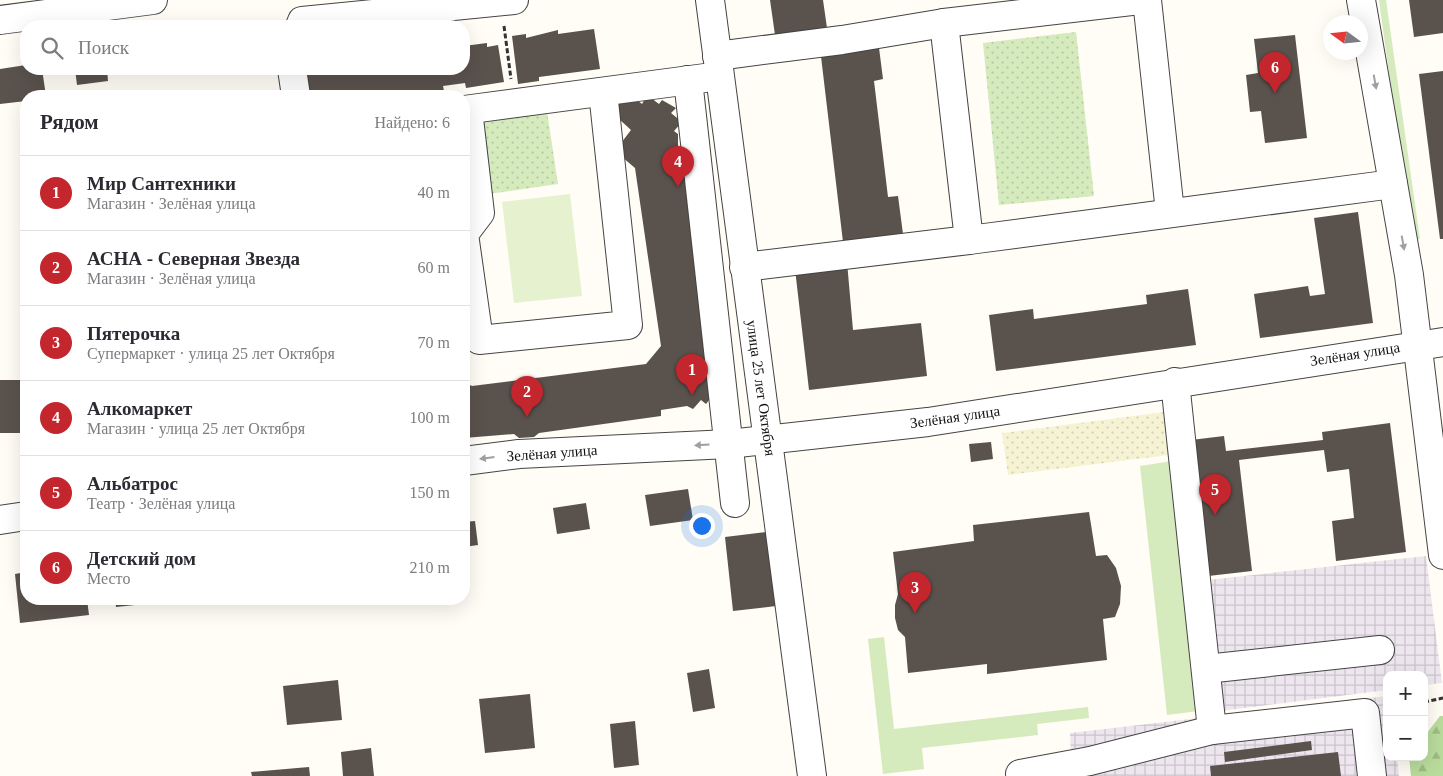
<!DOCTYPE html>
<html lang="ru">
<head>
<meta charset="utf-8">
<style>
	:root { --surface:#fff; --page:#f2f2f3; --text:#2b2b33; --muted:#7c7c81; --line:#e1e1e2; --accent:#c4262e }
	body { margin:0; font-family:Georgia,serif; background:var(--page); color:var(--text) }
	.controls { position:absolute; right:15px; bottom:15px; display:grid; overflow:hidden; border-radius:10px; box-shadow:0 5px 20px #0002 }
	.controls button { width:45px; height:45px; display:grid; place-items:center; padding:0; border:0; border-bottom:1px solid var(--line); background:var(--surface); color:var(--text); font:25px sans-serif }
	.compass { position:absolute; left:1323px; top:15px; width:45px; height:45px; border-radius:50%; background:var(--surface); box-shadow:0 5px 20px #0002; rotate:285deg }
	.you { position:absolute; left:701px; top:525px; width:18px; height:18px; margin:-12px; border:4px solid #fff; border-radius:50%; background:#1a73e8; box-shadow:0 0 0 8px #1a73e833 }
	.badge { display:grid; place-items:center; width:32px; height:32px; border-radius:50%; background:var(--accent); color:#fff; font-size:16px; font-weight:700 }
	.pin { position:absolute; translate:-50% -41px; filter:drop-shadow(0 1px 2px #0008) }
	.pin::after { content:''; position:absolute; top:26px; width:18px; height:15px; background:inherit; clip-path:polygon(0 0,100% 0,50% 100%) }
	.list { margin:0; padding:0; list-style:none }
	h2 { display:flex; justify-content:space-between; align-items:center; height:65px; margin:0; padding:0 20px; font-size:21px }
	h2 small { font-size:16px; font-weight:400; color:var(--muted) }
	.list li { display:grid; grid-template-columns:32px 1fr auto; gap:15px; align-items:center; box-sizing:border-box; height:75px; padding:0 20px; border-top:1px solid var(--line) }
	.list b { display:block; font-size:19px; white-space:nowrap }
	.list p { margin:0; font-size:16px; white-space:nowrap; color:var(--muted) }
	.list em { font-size:16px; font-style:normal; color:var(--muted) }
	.icon { flex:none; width:28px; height:28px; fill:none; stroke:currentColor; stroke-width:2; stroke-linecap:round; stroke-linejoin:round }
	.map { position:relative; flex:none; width:1443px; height:776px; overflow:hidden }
	.search { position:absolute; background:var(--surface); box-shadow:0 5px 20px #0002; left:20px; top:20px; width:450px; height:55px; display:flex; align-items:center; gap:12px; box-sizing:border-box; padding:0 18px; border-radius:20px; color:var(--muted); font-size:19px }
	.panel { position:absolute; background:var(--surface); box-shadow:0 5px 20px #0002; left:20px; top:90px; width:450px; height:515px; border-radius:20px }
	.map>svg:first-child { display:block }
</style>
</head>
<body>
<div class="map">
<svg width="1443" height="776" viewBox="0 0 1443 776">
	<defs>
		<pattern id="industrial-grid" width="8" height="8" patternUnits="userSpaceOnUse" patternTransform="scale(1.25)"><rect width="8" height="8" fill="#eee6ef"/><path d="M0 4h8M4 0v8" fill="none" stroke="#cbc4cc"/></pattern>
		<pattern id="farmland-dots" width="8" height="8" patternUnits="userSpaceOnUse" patternTransform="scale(1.25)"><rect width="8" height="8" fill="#f6f3d4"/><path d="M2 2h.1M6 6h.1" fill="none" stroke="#d2cfb5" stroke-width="1.8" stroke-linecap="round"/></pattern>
		<pattern id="forest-firs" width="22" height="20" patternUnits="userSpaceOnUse" patternTransform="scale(1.25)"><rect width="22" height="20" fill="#b9dc9c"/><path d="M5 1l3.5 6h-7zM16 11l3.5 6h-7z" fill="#9ebc85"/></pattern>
		<pattern id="park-dots" width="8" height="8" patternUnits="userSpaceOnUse" patternTransform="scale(1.25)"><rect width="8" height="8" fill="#d5ebbd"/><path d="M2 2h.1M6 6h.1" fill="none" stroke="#b6c8a1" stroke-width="1.8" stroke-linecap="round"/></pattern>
	</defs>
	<rect width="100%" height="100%" fill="#fffdf5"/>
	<g fill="url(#industrial-grid)">
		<polygon points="1426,556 1442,683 1424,685 1424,675 1387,675 1387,690 1221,711 1207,580"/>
		<polygon points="1387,696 1387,757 1397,757 1399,776 1072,776 1070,733"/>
	</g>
	<polygon fill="url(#farmland-dots)" points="1164,412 1169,455 1008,475 1002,433"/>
	<g fill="#d5ebbd">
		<polygon points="1379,0 1386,0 1420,239 1412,240"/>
		<polygon points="1172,461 1199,711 1167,715 1140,466"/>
		<polygon points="884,637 894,729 1088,707 1089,718 1037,724 1038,735 922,748 924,769 883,774 868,639"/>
	</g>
	<polygon fill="url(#forest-firs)" points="1440,716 1443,716 1443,776 1411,776 1409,757 1424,757 1424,737"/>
	<g fill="url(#park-dots)">
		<polygon points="1076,32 1094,196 999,205 983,43"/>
		<polygon points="547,112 558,184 489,194 479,122"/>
	</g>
	<polygon fill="#e6f2cf" points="570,194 582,296 514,303 502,202"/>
	<g fill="#5a524d">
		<polygon points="770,0 823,0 827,28 775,35"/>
		<polygon points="1409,0 1443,0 1443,33 1414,37"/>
		<polygon points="594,29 600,69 539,77 539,81 518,84 512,36 526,34 526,38 558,30 558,34"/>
		<polygon points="1295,35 1307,138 1265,143 1261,111 1250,112 1246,75 1258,73 1254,39"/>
		<polygon points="878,40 883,79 874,81 888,197 898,196 903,234 843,242 820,48"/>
		<polygon points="487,43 487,47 498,45 504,82 466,88 465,83 443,86 444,91 404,96 307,96 304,72 316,69 464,69 464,46"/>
		<polygon points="26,65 26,69 42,69 46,96 26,96 26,101 0,104 0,69"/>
		<polygon points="75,69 107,69 108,81 77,85"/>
		<polygon points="1443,71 1443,239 1440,239 1419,74"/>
		<polygon points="647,95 659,104 662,100 676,108 671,113 682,122 674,131 678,134 678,154 688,154 716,391 706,404 701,400 693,409 687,406 661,410 661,416 539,433 534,437 519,438 514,434 464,438 464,382 472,386 646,364 661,346 635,168 615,151 631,130 619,119 618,103 637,100 642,104"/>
		<polygon points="1358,212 1373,323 1260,338 1254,294 1308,286 1310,296 1325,294 1314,218"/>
		<polygon points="847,262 853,330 921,323 927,376 809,390 795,269"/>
		<polygon points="1188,289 1196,345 996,371 989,315 1033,309 1034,319 1147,304 1146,295"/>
		<polygon points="0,380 21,380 22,433 0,433"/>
		<polygon points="1390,423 1406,552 1336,561 1332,521 1354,518 1349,469 1327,472 1324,450 1239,460 1252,571 1191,578 1191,440 1224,436 1226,451 1323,440 1322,432"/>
		<polygon points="991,442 993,459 971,462 969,444"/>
		<polygon points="688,489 693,520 650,526 645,495"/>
		<polygon points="586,503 590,529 557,534 553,508"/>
		<polygon points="1089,512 1096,556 1107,555 1116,568 1121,586 1120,604 1115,617 1103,619 1107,660 987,674 987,664 908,673 905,637 898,630 895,618 895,605 898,594 893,552 974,541 973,525"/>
		<polygon points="475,521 478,545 464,547 464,522"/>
		<polygon points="767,532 776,606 733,611 725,537"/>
		<polygon points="26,572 26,599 87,599 89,615 20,623 15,574"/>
		<polygon points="115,599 134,599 135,605 116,607"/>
		<polygon points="154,599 174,599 174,601 154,603"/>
		<polygon points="709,669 715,708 693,712 687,673"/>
		<polygon points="338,680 342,720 287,725 283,686"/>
		<polygon points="530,694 535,748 485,753 479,699"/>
		<polygon points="635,721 639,765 614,768 610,724"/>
		<polygon points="1311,741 1312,750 1225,762 1224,752"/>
		<polygon points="371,748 374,776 343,776 341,752"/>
		<polygon points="1338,752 1341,776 1211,776 1210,766"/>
		<polygon points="309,767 310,776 252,776 251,772"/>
	</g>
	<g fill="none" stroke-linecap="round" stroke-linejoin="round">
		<defs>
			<g id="minor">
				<polyline points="710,0 812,776"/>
				<polyline points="1140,0 944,23 969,240 1393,184"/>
				<polyline points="1147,0 1170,212"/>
				<polyline points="1361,0 1409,275 1443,555"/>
				<polyline points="0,20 153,0"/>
				<polyline points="300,26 302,21 514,0"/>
				<polyline points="717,56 842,40 944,23"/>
				<polyline points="292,69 296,96"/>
				<polyline points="688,80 735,503"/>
				<polyline points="464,110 705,78"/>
				<polyline points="468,110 480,213 464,234 479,340 628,325 603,92"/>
				<polyline points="744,267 969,240"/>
				<polyline points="1175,382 1212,730"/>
				<polyline points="464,461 519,454 729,444 928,422 1443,342"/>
				<polyline points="0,520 26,516"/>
				<polyline points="1206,669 1380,650"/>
				<polyline points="1020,774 1090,761 1212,730 1365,713 1372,776"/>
			</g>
		</defs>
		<use href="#minor" stroke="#444" stroke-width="30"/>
		<g stroke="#333" stroke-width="3" stroke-dasharray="5 2.5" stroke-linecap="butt">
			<polyline points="504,26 511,79"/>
			<polyline points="1424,702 1443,698"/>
		</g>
		<use href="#minor" stroke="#fff" stroke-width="28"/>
	</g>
	<defs><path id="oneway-solid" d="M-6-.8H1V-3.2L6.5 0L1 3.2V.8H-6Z" transform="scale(1.25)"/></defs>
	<g fill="#a0a0a0">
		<use href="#oneway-solid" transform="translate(1375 82) rotate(80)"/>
		<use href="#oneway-solid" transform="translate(1403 243) rotate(80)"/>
		<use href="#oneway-solid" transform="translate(702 445) rotate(177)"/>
		<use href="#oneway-solid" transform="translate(487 458) rotate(173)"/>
	</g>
	<g text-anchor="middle" stroke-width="5" stroke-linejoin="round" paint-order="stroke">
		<g font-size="15" fill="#111" stroke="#fff">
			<text transform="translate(1355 354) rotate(-9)" y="5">Зелёная улица</text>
			<text transform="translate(761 388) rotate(82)" y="5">улица 25 лет Октября</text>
			<text transform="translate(955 417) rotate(-8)" y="5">Зелёная улица</text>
			<text transform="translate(552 453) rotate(-4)" y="5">Зелёная улица</text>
		</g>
	</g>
</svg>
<div class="controls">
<button>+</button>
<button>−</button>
</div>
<svg class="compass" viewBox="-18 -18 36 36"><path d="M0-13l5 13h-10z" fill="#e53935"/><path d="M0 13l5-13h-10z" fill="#7c7c81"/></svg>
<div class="you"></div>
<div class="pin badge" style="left:692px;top:395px">1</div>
<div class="pin badge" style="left:527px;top:417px">2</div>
<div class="pin badge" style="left:915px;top:613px">3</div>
<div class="pin badge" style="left:678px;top:187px">4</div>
<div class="pin badge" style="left:1215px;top:515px">5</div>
<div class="pin badge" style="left:1275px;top:93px">6</div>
<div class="search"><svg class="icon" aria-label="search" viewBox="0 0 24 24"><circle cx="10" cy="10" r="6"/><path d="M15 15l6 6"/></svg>Поиск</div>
<section class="panel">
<h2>Рядом<small>Найдено: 6</small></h2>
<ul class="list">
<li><span class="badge">1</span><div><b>Мир Сантехники</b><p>Магазин · Зелёная улица</p></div><em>40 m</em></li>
<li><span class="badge">2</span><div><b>АСНА - Северная Звезда</b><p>Магазин · Зелёная улица</p></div><em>60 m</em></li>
<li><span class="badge">3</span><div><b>Пятерочка</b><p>Супермаркет · улица 25 лет Октября</p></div><em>70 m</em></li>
<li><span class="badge">4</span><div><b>Алкомаркет</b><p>Магазин · улица 25 лет Октября</p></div><em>100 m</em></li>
<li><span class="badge">5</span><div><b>Альбатрос</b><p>Театр · Зелёная улица</p></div><em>150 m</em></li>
<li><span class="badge">6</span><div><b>Детский дом</b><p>Место</p></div><em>210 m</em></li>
</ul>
</section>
</div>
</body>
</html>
